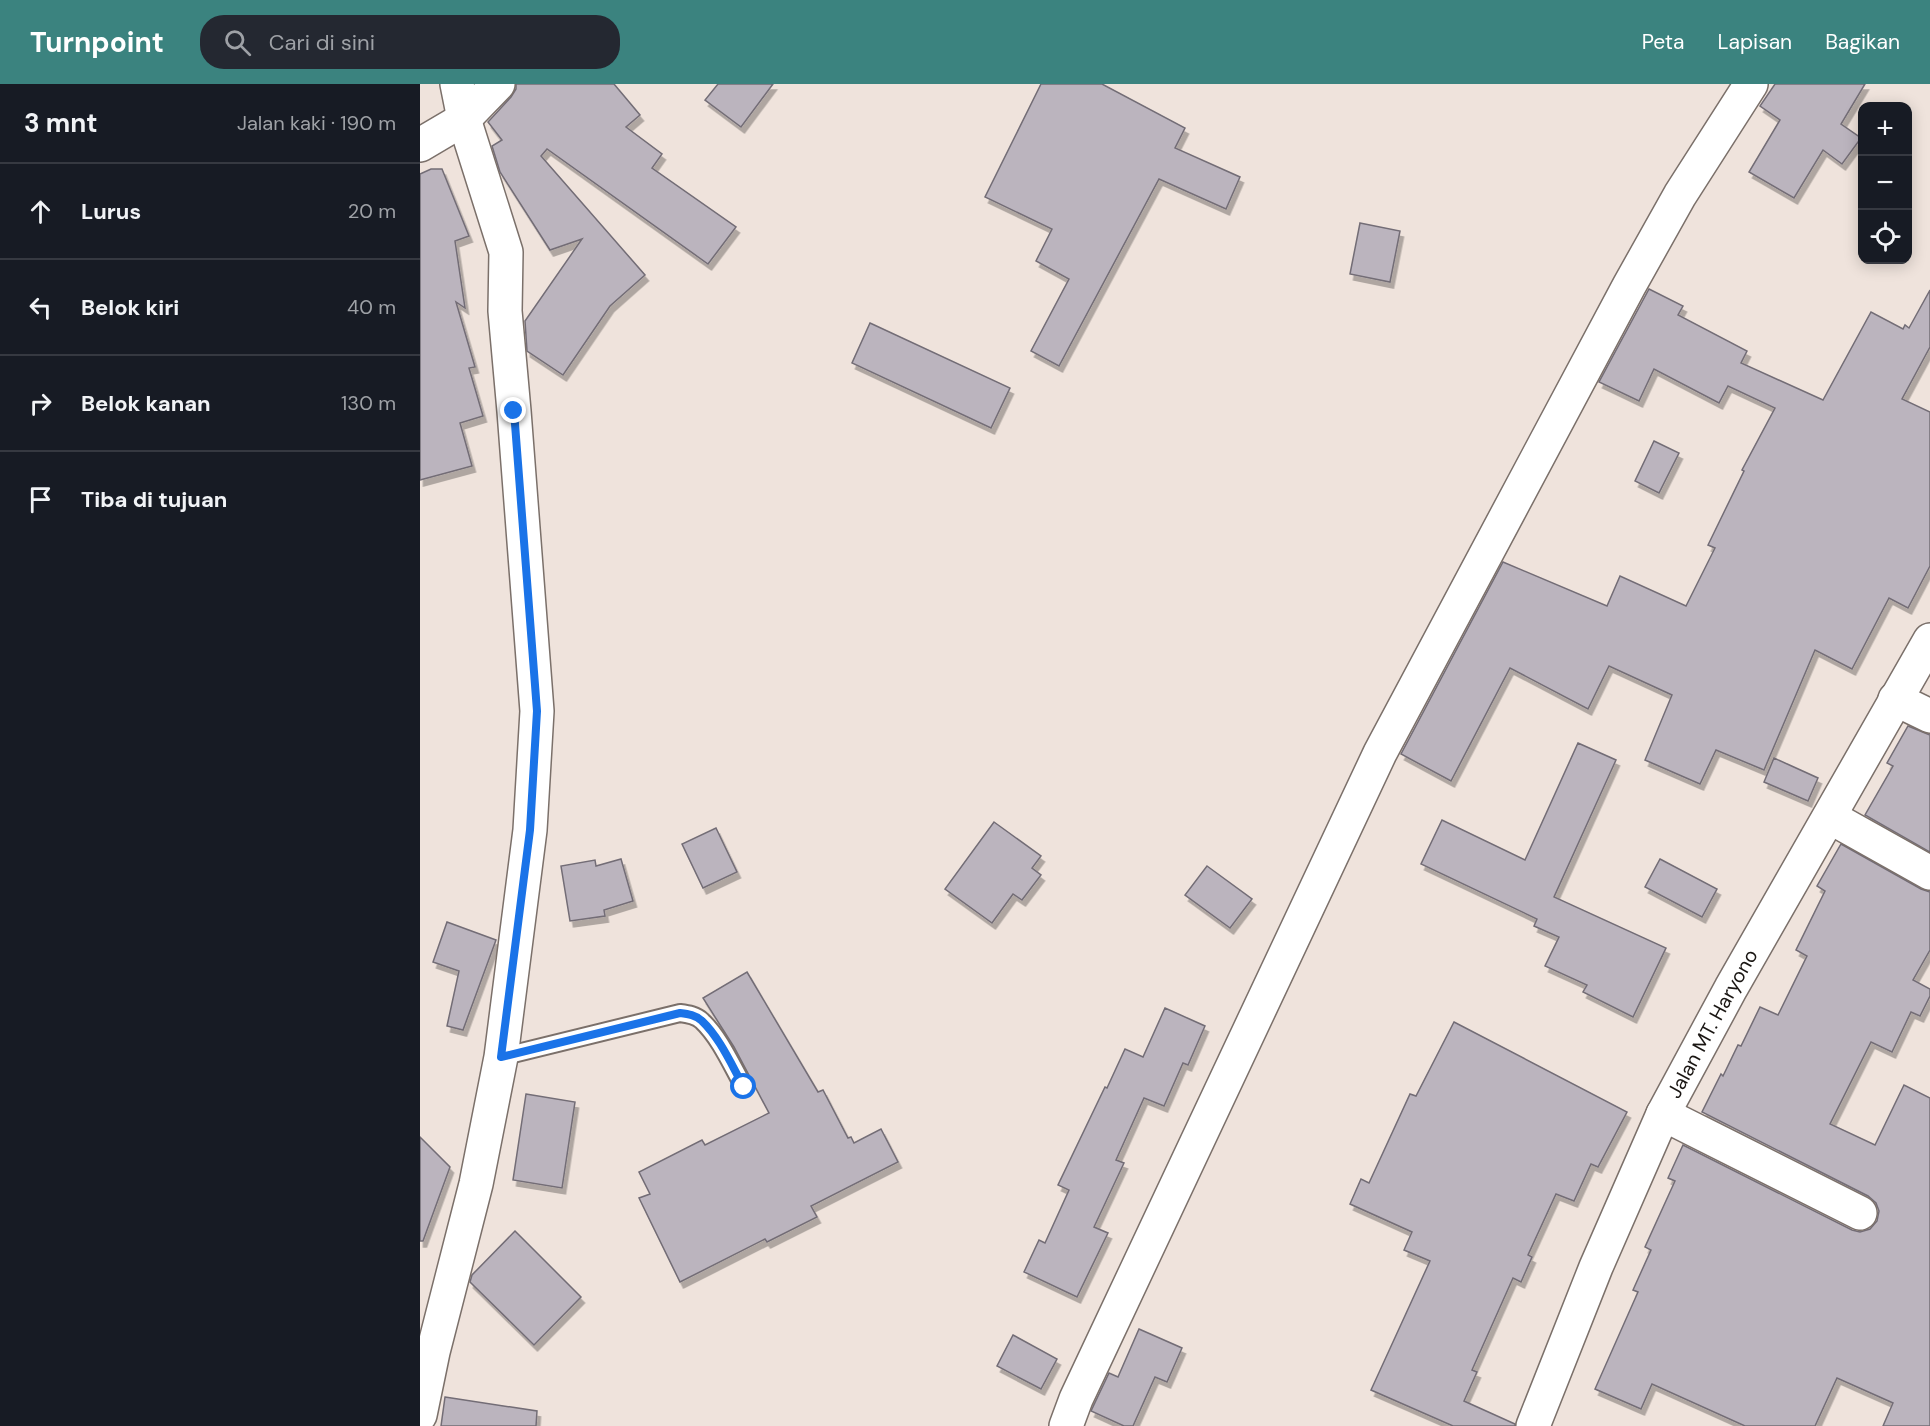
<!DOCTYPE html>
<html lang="id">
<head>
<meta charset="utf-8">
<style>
	:root { --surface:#171b24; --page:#242831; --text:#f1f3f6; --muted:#9ea1a6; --line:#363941; --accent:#3b837f }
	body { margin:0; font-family:"DM Sans",sans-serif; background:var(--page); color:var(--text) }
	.controls { position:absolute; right:18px; top:18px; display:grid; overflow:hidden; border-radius:12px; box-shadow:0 3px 15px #0003 }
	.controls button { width:54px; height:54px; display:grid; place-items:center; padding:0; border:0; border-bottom:2px solid var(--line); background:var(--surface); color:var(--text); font:30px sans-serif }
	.stop { position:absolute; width:18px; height:18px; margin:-14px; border:4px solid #1a73e8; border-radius:50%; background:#fff }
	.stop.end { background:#1a73e8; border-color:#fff; box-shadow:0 2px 6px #0008 }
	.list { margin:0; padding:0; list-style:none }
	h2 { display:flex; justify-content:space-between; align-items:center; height:78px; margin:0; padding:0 24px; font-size:26px }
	h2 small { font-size:20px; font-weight:400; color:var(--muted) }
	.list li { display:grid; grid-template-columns:39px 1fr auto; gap:18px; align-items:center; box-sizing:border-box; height:96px; padding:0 24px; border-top:2px solid var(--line) }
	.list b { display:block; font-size:22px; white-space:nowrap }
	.list em { font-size:20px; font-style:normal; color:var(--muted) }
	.icon { flex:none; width:33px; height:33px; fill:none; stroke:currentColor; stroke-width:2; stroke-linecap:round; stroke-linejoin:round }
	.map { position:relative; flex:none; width:1510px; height:1342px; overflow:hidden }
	header { display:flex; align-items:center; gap:36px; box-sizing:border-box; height:84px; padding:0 30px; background:var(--accent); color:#fff }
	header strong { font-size:28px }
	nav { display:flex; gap:33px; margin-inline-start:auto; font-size:21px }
	.search { width:420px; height:54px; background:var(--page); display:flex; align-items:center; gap:15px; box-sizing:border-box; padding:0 21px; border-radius:24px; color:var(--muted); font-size:22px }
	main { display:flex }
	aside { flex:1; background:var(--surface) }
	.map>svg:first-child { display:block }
</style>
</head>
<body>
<header>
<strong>Turnpoint</strong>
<div class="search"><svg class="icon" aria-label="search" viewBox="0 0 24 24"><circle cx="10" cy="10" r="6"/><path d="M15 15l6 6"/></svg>Cari di sini</div>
<nav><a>Peta</a><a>Lapisan</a><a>Bagikan</a></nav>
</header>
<main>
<aside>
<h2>3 mnt<small>Jalan kaki · 190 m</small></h2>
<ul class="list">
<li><svg class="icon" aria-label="ahead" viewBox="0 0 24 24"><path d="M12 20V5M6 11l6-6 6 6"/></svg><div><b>Lurus</b></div><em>20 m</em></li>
<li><svg class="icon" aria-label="left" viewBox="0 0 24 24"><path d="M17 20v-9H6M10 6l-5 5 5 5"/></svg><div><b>Belok kiri</b></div><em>40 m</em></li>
<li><svg class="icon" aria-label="right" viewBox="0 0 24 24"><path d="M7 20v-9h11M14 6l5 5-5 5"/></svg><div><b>Belok kanan</b></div><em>130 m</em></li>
<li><svg class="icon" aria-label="arrive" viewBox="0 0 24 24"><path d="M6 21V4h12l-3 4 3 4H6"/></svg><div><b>Tiba di tujuan</b></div></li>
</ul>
</aside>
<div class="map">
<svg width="1510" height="1342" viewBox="0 0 1510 1342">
	<defs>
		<filter id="shadow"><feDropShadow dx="3.5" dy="6" stdDeviation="0" flood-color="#0004"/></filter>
	</defs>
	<rect width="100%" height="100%" fill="#efe3dc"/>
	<g fill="#bbb4be" stroke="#736d76" stroke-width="1.5" filter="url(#shadow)">
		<polygon points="96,0 194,0 220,31 206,43 242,70 232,84 316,143 288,180 127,65 121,72 225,191 190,222 143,291 107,267 105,237 162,155 130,166 80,88 72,62 82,56 68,38 91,13 96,5"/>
		<polygon points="298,0 353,0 321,43 285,16"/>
		<polygon points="621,0 682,0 765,44 755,64 820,93 806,125 739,95 639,282 611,267 649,195 616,177 632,145 565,113"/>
		<polygon points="1355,0 1445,0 1421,40 1441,54 1422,80 1403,66 1374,114 1329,88 1360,36 1340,22"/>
		<polygon points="11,85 22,85 49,152 35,157 45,224 36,218 55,283 49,284 63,332 40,339 52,382 0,396 0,90"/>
		<polygon points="940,139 980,147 970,198 930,190"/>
		<polygon points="1229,205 1263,222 1258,231 1327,267 1321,279 1403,316 1451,228 1483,245 1485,241 1489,244 1510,206 1510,263 1482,315 1510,328 1510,482 1488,524 1469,514 1432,585 1395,566 1344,686 1296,666 1280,700 1225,676 1252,611 1189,582 1168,625 1090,584 1031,697 981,670 1083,478 1187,522 1200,492 1266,522 1295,464 1288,461 1324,387 1322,386 1355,324 1308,302 1299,319 1234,285 1219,317 1179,298"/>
		<polygon points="450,239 590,304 571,344 432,279"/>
		<polygon points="1234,357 1259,369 1239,409 1215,397"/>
		<polygon points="1488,642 1510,651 1510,768 1445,731 1473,682 1467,679"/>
		<polygon points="1158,659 1196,676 1134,813 1246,864 1213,933 1163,908 1167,901 1125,882 1139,853 1114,842 1117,835 1001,780 1022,736 1105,776"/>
		<polygon points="1354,674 1398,694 1388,717 1344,698"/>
		<polygon points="574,738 621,772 612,784 621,791 602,816 593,810 572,839 525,805"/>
		<polygon points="296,744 317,788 283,804 262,760"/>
		<polygon points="1421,760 1501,805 1510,808 1510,866 1493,896 1510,905 1510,912 1500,932 1491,928 1472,968 1451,958 1410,1040 1455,1061 1484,1001 1510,1014 1510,1342 1463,1342 1473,1319 1417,1294 1395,1342 1325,1342 1232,1300 1221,1325 1175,1305 1218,1208 1213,1206 1231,1166 1225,1163 1255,1097 1248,1094 1263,1061 1432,1146 1440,1148 1450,1145 1457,1137 1459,1127 1456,1119 1448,1112 1282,1028 1301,990 1303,992 1318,961 1321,962 1340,923 1358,931 1387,872 1376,866 1405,807 1397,802"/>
		<polygon points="201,775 213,817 184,826 185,832 150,837 141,782 175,776 176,782"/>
		<polygon points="1240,775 1297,805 1282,833 1225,803"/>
		<polygon points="787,782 832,815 810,844 765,811"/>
		<polygon points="27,838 76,856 43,946 27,942 39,887 13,878"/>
		<polygon points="327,888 398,1008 403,1006 428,1054 431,1053 434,1059 461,1045 478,1078 391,1122 397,1133 347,1158 345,1155 260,1198 219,1114 230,1110 219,1088 282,1056 285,1061 349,1029 314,963 283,914"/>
		<polygon points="745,924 785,942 768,981 763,979 744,1022 724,1014 696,1076 704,1079 674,1143 688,1149 657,1213 604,1188 619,1156 625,1159 649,1106 638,1101 685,1003 687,1004 705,965 723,973"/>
		<polygon points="1034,938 1207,1028 1178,1083 1171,1080 1154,1117 1136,1110 1108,1171 1112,1173 1101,1198 1093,1194 1052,1286 1057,1288 1044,1317 1095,1340 1095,1342 1033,1342 951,1306 1010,1177 984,1166 992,1148 930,1120 941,1095 949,1099 990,1010 996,1012"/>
		<polygon points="106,1010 155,1018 142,1104 93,1096"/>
		<polygon points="0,1053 30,1083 3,1157 0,1157"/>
		<polygon points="95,1147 161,1213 114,1261 50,1198 52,1191"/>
		<polygon points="719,1245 762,1264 747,1298 735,1293 713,1342 704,1342 671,1327 689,1289 698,1293"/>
		<polygon points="593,1251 637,1275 621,1305 577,1282"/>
		<polygon points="25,1313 117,1327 116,1342 21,1342"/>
	</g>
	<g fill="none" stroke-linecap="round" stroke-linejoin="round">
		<defs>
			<path id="lane" d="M 81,973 L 260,929 C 268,930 276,931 282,937 C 300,954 312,982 324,1003"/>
			<g id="street">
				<polyline points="0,61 44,35 78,0"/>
				<polyline points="1475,615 1510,632"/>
				<polyline points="1410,733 1510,789"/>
				<polyline points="1243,1030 1440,1129"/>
				<polyline points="0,1331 13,1268 56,1100 81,973 110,746 117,627 94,327 85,227 86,168 44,35 37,0"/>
				<polyline points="646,1342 656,1315 960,669 1209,202 1260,111 1331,0"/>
			</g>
			<g id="primary">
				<path id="s1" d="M 1113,1342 L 1176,1183 L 1243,1030 L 1311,904 L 1510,556"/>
			</g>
		</defs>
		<use href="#lane" stroke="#7b706a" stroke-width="20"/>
		<use href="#street" stroke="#7b706a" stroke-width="36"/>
		<use href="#primary" stroke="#7b706a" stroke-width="36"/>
		<use href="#lane" stroke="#fff" stroke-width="16"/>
		<use href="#street" stroke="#fff" stroke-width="33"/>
		<use href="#primary" stroke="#fff" stroke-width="33"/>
	</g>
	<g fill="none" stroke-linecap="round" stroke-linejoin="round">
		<path stroke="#1a73e8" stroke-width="8" d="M 94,327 L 117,627 L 110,746 L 81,973 L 260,929 C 268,930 276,931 282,937 C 300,954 312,982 324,1003"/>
	</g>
	<g text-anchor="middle" stroke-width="4.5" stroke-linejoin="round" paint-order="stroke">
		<g font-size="20" fill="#1a1613" stroke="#efe3dc">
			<text dy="7" stroke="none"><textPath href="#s1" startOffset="441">Jalan MT. Haryono</textPath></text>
		</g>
	</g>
</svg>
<div class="controls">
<button>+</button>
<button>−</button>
<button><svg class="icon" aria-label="locate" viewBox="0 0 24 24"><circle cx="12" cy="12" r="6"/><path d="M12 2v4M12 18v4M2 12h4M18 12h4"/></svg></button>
</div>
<div class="stop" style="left:324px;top:1003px"></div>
<div class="stop end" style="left:94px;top:327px"></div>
</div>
</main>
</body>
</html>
